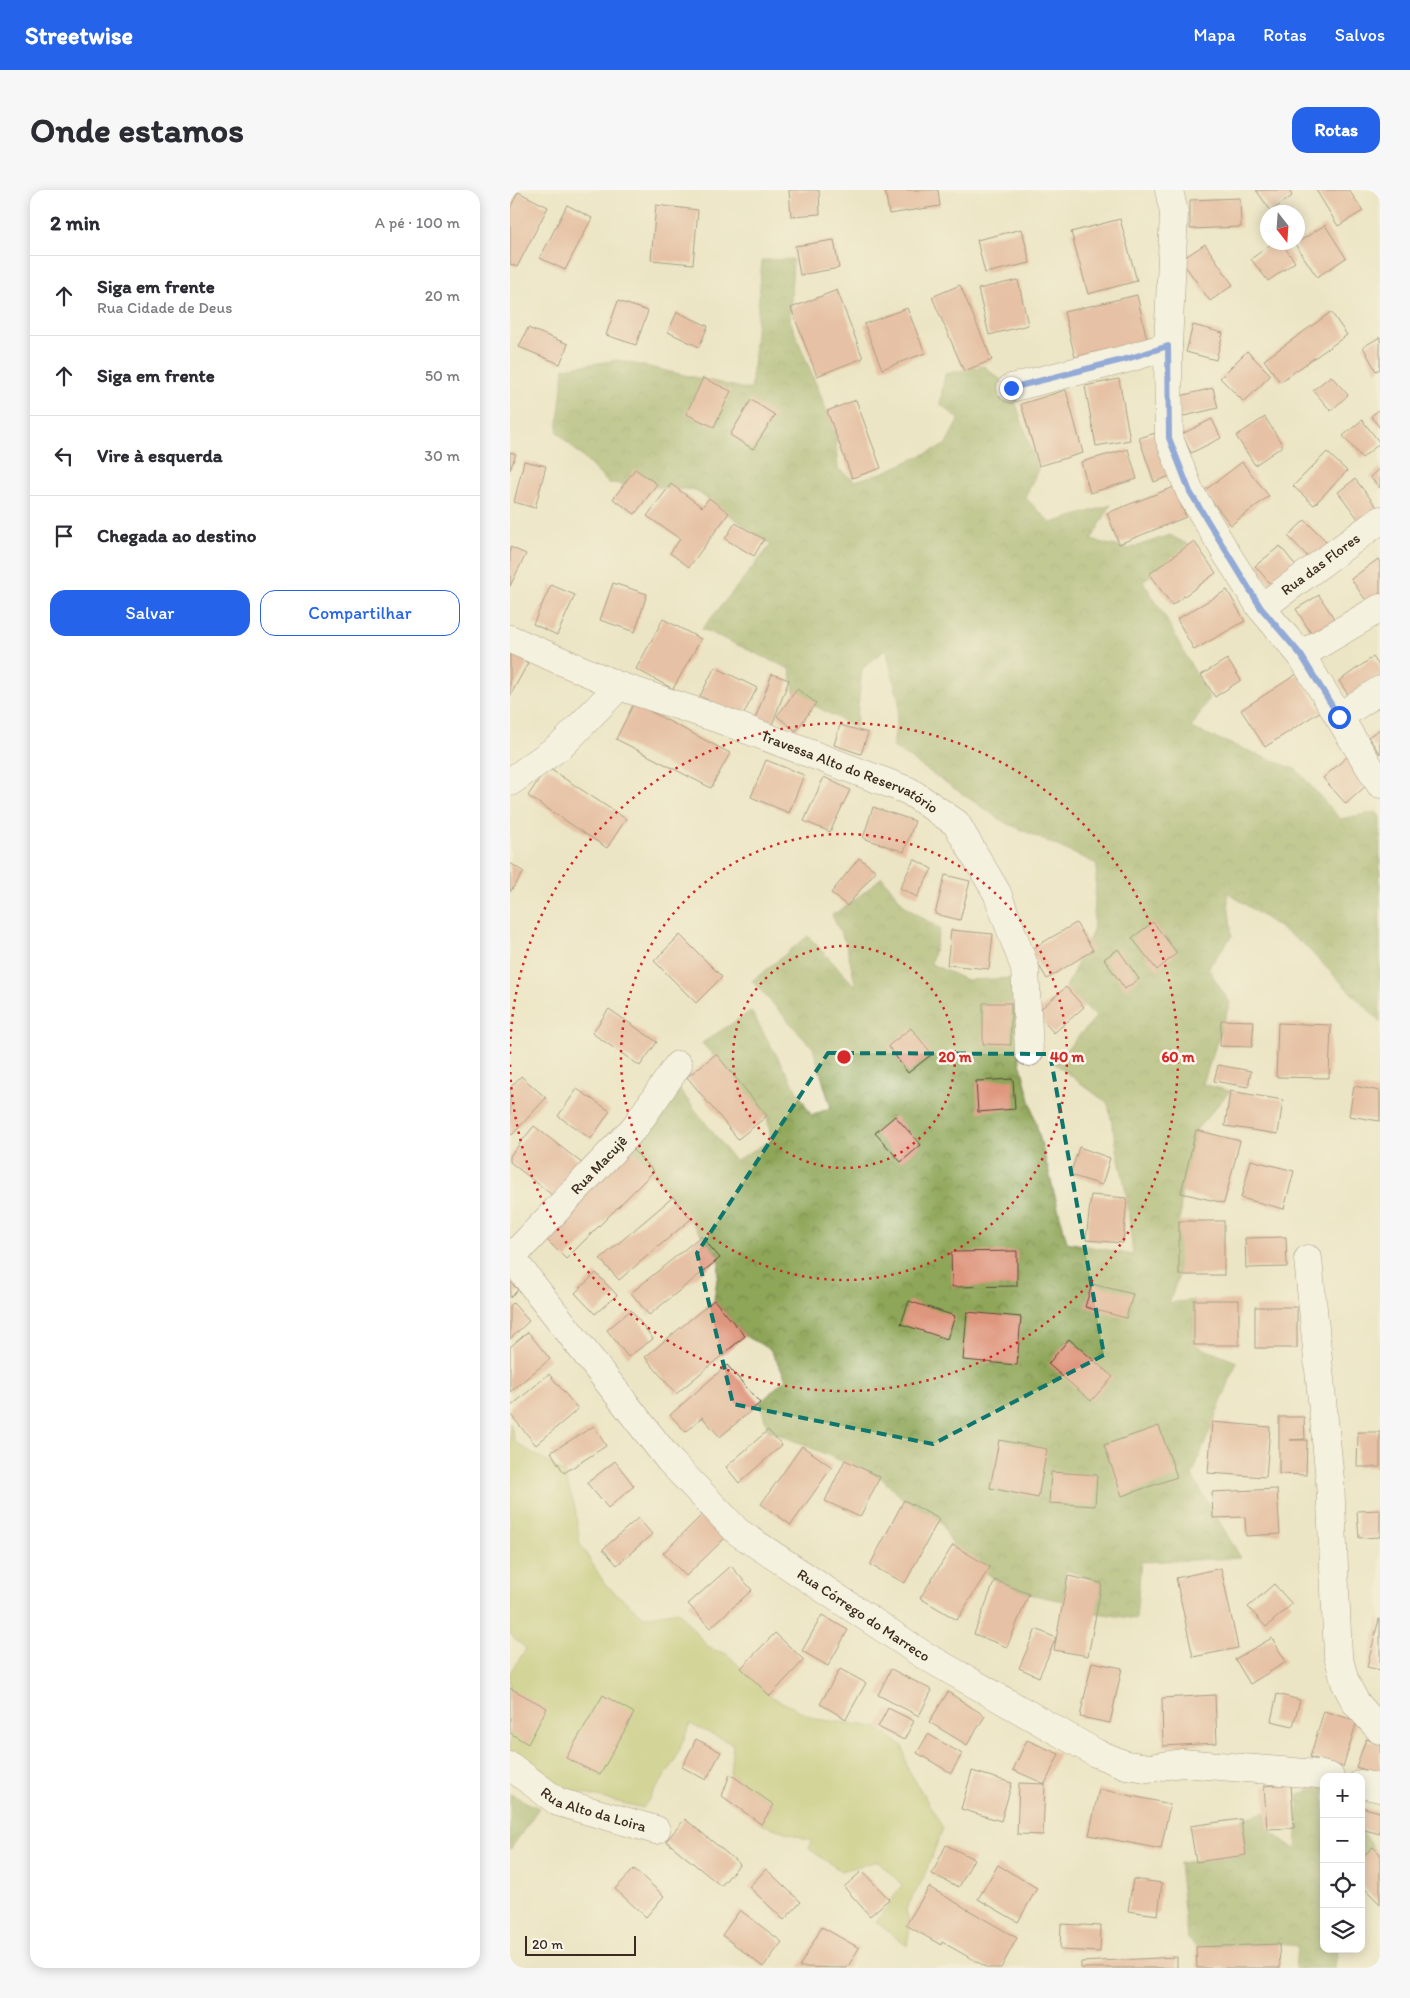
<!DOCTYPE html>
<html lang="pt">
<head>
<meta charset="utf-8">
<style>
	:root { --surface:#fff; --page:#f7f7f7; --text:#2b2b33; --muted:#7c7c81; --line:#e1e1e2; --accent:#2563eb }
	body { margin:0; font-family:Itim,sans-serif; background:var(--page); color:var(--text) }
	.controls { position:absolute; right:15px; bottom:15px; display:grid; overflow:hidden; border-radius:10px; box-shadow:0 2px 12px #0003 }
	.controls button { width:45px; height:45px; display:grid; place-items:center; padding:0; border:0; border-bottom:1px solid var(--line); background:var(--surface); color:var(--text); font:25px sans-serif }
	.compass { position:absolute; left:750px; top:15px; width:45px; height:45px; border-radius:50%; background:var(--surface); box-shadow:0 2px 12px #0003; rotate:163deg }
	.scale { position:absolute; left:15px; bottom:12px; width:111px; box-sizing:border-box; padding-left:5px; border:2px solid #3b2a1e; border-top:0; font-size:14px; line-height:18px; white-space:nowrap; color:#3b2a1e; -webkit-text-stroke:4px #fbf7ec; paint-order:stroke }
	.stop { position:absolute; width:15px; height:15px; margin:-11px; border:4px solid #2563eb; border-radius:50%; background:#fff }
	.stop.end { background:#2563eb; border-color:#fff; box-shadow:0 1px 5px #0008 }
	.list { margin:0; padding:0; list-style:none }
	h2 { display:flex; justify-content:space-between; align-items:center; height:65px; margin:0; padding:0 20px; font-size:21px }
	h2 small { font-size:16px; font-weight:400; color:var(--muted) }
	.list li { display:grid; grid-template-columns:32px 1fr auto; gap:15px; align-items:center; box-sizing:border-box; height:80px; padding:0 20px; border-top:1px solid var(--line) }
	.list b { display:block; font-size:19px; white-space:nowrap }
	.list p { margin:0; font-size:16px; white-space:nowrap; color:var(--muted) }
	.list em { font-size:16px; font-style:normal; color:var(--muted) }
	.actions { display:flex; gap:10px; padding:15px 20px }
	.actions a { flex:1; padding:11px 0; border:1px solid var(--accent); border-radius:15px; text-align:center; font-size:18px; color:var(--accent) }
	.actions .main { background:var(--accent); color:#fff }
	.icon { flex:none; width:28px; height:28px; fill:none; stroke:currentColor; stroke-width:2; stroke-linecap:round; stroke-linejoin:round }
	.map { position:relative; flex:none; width:870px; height:1778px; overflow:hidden; border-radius:15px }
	header { display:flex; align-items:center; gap:30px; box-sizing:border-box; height:70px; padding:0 25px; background:var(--accent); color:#fff }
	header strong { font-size:24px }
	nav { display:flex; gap:28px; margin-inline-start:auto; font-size:18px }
	.intro { display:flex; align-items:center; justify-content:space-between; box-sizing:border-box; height:120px; padding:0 30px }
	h1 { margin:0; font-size:35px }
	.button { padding:12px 22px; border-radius:15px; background:var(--accent); color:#fff; font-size:18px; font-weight:700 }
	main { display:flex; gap:30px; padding:0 30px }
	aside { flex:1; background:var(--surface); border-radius:15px; box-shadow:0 2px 12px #0003 }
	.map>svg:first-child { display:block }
</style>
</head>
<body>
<header>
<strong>Streetwise</strong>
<nav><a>Mapa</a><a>Rotas</a><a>Salvos</a></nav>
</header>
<div class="intro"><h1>Onde estamos</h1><a class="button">Rotas</a></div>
<main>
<aside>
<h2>2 min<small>A pé · 100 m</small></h2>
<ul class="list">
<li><svg class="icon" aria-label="ahead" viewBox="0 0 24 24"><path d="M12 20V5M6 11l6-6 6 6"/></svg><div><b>Siga em frente</b><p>Rua Cidade de Deus</p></div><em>20 m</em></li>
<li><svg class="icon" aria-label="ahead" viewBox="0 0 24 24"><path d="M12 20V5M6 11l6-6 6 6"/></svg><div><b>Siga em frente</b></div><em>50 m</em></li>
<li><svg class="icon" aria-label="left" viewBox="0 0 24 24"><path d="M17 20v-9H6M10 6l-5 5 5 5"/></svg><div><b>Vire à esquerda</b></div><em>30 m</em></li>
<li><svg class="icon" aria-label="arrive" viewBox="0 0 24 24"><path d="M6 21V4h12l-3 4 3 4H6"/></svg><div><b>Chegada ao destino</b></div></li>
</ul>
<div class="actions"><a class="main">Salvar</a><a>Compartilhar</a></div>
</aside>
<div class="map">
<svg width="870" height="1778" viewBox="0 0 870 1778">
	<defs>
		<pattern id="forest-crowns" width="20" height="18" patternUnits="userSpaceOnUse" patternTransform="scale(1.25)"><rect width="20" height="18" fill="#8ea658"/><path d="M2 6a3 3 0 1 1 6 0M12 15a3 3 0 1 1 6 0" fill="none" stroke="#758748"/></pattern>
	</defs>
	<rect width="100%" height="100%" fill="#fbf7ec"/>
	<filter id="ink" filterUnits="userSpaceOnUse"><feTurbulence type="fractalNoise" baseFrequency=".02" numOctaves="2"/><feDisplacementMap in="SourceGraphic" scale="10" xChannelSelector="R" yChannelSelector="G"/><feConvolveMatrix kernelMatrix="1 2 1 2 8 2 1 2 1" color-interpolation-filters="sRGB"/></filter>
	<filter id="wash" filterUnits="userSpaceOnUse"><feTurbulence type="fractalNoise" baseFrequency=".0096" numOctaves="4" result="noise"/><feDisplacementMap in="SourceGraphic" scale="20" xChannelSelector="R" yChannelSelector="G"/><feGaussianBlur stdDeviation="1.12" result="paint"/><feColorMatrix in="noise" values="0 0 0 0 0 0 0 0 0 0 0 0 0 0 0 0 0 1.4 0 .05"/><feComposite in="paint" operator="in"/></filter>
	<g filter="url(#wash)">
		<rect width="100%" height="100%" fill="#ece5c5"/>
		<polygon fill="#b3c062" stroke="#777540" points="0,1233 5,1252 54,1283 65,1317 70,1354 95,1394 134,1427 168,1421 199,1458 217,1464 260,1506 306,1529 366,1537 393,1556 397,1577 433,1638 413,1689 396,1719 400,1737 397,1756 366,1732 392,1695 368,1671 331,1681 299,1659 302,1651 251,1634 264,1615 220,1584 223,1554 180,1534 164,1573 133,1618 54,1599 0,1560 0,1482 16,1459 0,1444"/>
		<g fill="url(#forest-crowns)" stroke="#64683b">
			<polygon points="283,69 280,130 325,241 328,279 345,291 374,282 435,255 449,229 430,214 435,184 474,176 501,198 528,280 515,307 541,333 601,315 581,350 618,359 660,345 681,356 633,391 655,427 699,508 681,538 787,580 830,629 866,622 870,627 870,832 792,753 717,702 722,746 698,778 720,813 693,894 720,901 686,940 671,1003 669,1085 659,1113 684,1110 684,1155 727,1172 682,1286 731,1368 631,1372 626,1429 586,1423 592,1393 556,1380 553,1411 519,1404 485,1390 443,1355 429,1329 394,1310 370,1287 258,1240 250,1213 276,1188 260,1159 235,1146 204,1110 210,1068 121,958 167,896 225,971 261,950 257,926 192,853 241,821 301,925 321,918 303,858 242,791 298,746 346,797 336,754 322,725 337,716 372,687 396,717 430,739 421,774 457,790 505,788 510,872 557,1052 623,1065 617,1008 598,914 544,873 586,827 556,797 583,741 587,674 494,632 383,557 389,513 376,459 352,479 346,538 285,505 280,479 192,439 261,355 185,300 98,293 47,242 54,178 108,170 241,200 252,70"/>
			<polygon points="814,1596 814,1759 828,1759 825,1778 785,1778 787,1756 769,1754 686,1757 677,1748 669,1673 736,1665 731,1629 755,1622 757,1639 786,1660 789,1604"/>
			<polygon points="0,1604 29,1618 0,1660"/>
			<polygon points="851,1639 863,1657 851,1668"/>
		</g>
		<g id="blocks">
			<g fill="#df967e">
				<polygon points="279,0 309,0 310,24 281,26"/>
				<polygon points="375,0 428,0 430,16 379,24"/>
				<polygon points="746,0 779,0 782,6 761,21"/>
				<polygon points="806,0 839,0 853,21 828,36"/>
				<polygon points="8,2 38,17 7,77 0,74 0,18"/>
				<polygon points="730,8 731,37 680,39 680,10"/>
				<polygon points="57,15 82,28 55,80 30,68"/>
				<polygon points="146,15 188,20 183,74 141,70"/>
				<polygon points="610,29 627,91 578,104 561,42"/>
				<polygon points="815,35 836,68 807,87 785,54"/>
				<polygon points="512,39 520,73 475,83 467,50"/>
				<polygon points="324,50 329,78 290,85 285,56"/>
				<polygon points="764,52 771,52 785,72 758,91 741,69"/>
				<polygon points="695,54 723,95 700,111 671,70"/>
				<polygon points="508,90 518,135 479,145 468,99"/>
				<polygon points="450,95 482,170 454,181 422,107"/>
				<polygon points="327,100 353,168 307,186 281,118"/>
				<polygon points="627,105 637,150 565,167 554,122"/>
				<polygon points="108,111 138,121 126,155 96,145"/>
				<polygon points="397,118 415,163 372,179 354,134"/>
				<polygon points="167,122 198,136 189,157 158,142"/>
				<polygon points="821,122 837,145 770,192 754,170"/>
				<polygon points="683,135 713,143 706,170 676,162"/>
				<polygon points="18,138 58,154 50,174 9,157"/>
				<polygon points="870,147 870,179 866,181 853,157"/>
				<polygon points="737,161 761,185 734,212 710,188"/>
				<polygon points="821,186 838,205 821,221 803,200"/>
				<polygon points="193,188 221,201 204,237 176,224"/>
				<polygon points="609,189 620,250 586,256 575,196"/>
				<polygon points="703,198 708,218 670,227 666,207"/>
				<polygon points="556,200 573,263 529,276 511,214"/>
				<polygon points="241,210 265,225 243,259 220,245"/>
				<polygon points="346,210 371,278 342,288 317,221"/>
				<polygon points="870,219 870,238 861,226"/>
				<polygon points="755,227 773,256 745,275 726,246"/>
				<polygon points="702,229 711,248 681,263 672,244"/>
				<polygon points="852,230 870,253 852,268 833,246"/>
				<polygon points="649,242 663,285 644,292 629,248"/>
				<polygon points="618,259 627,289 580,303 571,272"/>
				<polygon points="0,262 6,264 0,280"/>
				<polygon points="817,262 837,281 804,315 783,296"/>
				<polygon points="14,271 36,276 25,318 4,312"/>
				<polygon points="732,272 759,306 721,335 694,301"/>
				<polygon points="870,278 870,298 860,287"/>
				<polygon points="125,279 147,294 125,324 103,309"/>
				<polygon points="845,289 870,321 852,334 828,302"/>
				<polygon points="161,294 192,317 199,308 219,323 179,377 160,363 170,349 137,326"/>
				<polygon points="664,297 676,327 609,354 597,323"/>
				<polygon points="795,330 819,354 802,371 778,346"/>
				<polygon points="225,333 254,349 244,366 215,349"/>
				<polygon points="684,351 706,383 662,415 639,384"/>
				<polygon points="770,356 791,382 767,401 745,376"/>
				<polygon points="0,357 16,364 0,396"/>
				<polygon points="868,369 870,372 870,403 857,412 841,389"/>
				<polygon points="103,393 137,404 125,442 90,430"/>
				<polygon points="41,395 65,405 47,445 23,434"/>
				<polygon points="717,400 735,431 684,460 667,429"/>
				<polygon points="809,405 827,433 804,448 786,419"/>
				<polygon points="153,429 191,449 163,499 126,479"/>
				<polygon points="0,463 18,473 0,506"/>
				<polygon points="863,467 870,477 870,485 839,506 829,491"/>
				<polygon points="717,469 731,490 705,507 691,485"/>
				<polygon points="205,477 247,498 232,527 190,506"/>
				<polygon points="262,484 279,490 262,535 245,529"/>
				<polygon points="787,484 811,521 755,557 731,520"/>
				<polygon points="287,499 306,513 286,541 267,526"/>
				<polygon points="124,513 220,563 201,598 106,549"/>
				<polygon points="330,535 358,543 351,564 324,555"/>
				<polygon points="870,539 870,564 858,547"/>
				<polygon points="837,567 860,592 836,614 813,588"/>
				<polygon points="256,570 294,585 279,623 241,607"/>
				<polygon points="37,577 116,629 97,658 18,606"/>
				<polygon points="314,587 340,600 320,642 294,631"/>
				<polygon points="363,617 405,631 394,662 353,648"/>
				<polygon points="349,668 366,681 337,716 321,703"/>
				<polygon points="404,669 422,679 407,707 390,698"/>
				<polygon points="0,673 14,682 0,702"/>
				<polygon points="435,685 460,691 450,730 425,724"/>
				<polygon points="643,732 667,763 647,780 622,748"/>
				<polygon points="566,733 583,760 537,789 520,760"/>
				<polygon points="441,740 483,744 479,779 437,775"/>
				<polygon points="170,745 212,787 186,813 144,771"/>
				<polygon points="608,759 629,789 615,799 594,769"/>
				<polygon points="556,797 574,817 544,843 526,823"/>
				<polygon points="473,813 501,813 501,855 473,854"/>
				<polygon points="99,819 147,852 130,876 82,843"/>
				<polygon points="711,830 744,831 742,857 710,856"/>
				<polygon points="768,833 821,835 819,888 766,887"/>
				<polygon points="401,838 422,864 398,883 378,856"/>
				<polygon points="206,864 257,926 228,949 177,887"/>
				<polygon points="708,875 741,881 738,897 704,891"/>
				<polygon points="11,886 36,908 2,945 0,943 0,898"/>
				<polygon points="503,889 505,919 468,922 466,891"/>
				<polygon points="844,896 870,901 870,931 839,926"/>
				<polygon points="67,899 100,921 81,949 48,926"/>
				<polygon points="720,901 773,910 768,944 715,936"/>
				<polygon points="385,926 411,955 391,972 365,943"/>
				<polygon points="24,936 73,974 46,1008 0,972 0,966"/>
				<polygon points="686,940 730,951 714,1013 671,1003"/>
				<polygon points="569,957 600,968 592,995 560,985"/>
				<polygon points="121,958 144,981 56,1069 33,1046"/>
				<polygon points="741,970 784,981 774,1019 731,1008"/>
				<polygon points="581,1005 617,1008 613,1053 576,1050"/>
				<polygon points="163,1007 181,1029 109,1090 90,1069"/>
				<rect x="669" y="1031" width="45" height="54"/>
				<polygon points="191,1046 210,1068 139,1125 121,1103"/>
				<polygon points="776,1047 777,1077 736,1078 735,1048"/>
				<polygon points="507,1061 507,1096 442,1097 441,1062"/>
				<polygon points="86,1083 107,1105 85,1124 65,1103"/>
				<polygon points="0,1092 8,1100 0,1108"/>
				<polygon points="582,1094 623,1104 616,1128 575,1117"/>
				<polygon points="204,1110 235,1146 166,1204 135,1167"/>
				<rect x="684" y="1110" width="45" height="45"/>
				<polygon points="399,1111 445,1126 437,1149 391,1134"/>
				<polygon points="3,1113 19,1131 0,1149 0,1116"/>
				<rect x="745" y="1117" width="42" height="41"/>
				<polygon points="121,1120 143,1149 118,1167 97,1140"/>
				<polygon points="457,1122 511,1127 507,1175 453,1170"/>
				<polygon points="18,1142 40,1169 0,1202 0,1157"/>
				<polygon points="559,1149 603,1187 581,1211 538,1174"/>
				<polygon points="217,1175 250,1213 210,1247 192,1227 176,1242 160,1225"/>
				<polygon points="39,1184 68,1219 26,1255 0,1224 0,1217"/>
				<polygon points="769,1227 794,1227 795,1249 780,1250 797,1250 796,1285 769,1284"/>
				<polygon points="702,1232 760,1237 756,1287 698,1283"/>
				<polygon points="84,1236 96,1256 54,1283 41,1262"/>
				<polygon points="649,1236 667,1287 612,1306 594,1255"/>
				<polygon points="258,1240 272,1255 229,1293 216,1277"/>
				<polygon points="848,1242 870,1242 870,1277 847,1277"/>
				<polygon points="489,1250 537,1259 528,1308 480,1298"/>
				<polygon points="292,1256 322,1277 281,1335 251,1314"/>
				<polygon points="335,1270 370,1287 350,1327 315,1311"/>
				<polygon points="105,1271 124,1296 98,1318 77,1293"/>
				<polygon points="541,1282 587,1285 585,1316 539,1313"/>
				<polygon points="767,1299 770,1344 736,1346 735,1327 703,1328 702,1302"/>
				<polygon points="394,1310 429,1329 395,1393 360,1375"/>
				<polygon points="870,1320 870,1347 849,1348 847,1321"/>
				<polygon points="194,1323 217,1346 176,1386 153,1363"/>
				<polygon points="128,1328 142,1344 107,1375 93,1359"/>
				<polygon points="443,1355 480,1377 447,1430 410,1408"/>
				<polygon points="221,1376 242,1400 200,1438 178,1414"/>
				<polygon points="711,1378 728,1458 683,1467 666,1388"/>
				<polygon points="558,1386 592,1393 578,1466 544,1460"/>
				<polygon points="485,1390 519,1404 497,1457 464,1444"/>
				<polygon points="764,1394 782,1414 756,1437 738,1417"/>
				<polygon points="312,1425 338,1440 318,1476 292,1461"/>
				<polygon points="869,1429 870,1429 870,1480 857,1477"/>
				<polygon points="526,1439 546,1448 529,1487 509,1478"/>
				<polygon points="265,1443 294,1470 260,1506 231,1478"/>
				<polygon points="762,1448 776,1472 740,1494 725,1469"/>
				<polygon points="582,1472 612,1478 600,1533 570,1527"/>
				<polygon points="330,1479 356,1493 336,1529 310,1514"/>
				<polygon points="381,1479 422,1500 409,1526 368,1505"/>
				<polygon points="0,1498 37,1518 18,1554 0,1543"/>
				<polygon points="438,1502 475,1526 457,1555 419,1532"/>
				<polygon points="767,1504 790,1510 783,1536 761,1531"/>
				<polygon points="93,1505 124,1523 90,1585 56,1568"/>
				<polygon points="705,1505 707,1553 653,1556 652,1508"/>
				<polygon points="378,1518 404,1531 394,1550 368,1537"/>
				<polygon points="814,1521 847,1531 833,1577 800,1567"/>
				<polygon points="418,1544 452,1564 441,1583 407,1563"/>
				<polygon points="186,1549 211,1562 196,1590 172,1577"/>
				<polygon points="856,1549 870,1554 870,1585 846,1577"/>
				<polygon points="517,1550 549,1564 535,1594 503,1580"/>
				<polygon points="462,1581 502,1593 491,1631 451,1619"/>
				<polygon points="220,1584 264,1615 251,1634 212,1606"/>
				<polygon points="509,1593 535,1594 533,1645 507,1644"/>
				<polygon points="781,1594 784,1638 757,1639 754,1596"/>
				<polygon points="589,1599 660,1614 651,1659 579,1645"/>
				<polygon points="851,1617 870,1622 870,1644 851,1639"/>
				<polygon points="175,1629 230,1674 211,1696 156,1651"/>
				<polygon points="731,1629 736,1665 686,1672 680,1636"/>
				<polygon points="436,1655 464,1669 449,1697 422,1684"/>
				<polygon points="863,1657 870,1664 870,1714 851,1695 851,1668"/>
				<polygon points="488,1675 527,1698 508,1732 468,1709"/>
				<polygon points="124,1679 154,1706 136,1727 105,1699"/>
				<polygon points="256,1679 291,1712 274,1730 239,1697"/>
				<polygon points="352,1681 379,1709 360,1726 334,1697"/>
				<polygon points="623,1689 652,1693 648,1725 618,1721"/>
				<polygon points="419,1697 507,1748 491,1778 478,1778 432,1752 431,1755 396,1735"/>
				<polygon points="230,1720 272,1752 253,1777 212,1745"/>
				<polygon points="551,1734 591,1736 590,1762 550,1760"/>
				<polygon points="312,1737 349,1758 337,1778 289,1777"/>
				<polygon points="769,1754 770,1778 687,1778 686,1757"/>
				<polygon points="667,1767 667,1778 571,1778 571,1772"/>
			</g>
		</g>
	</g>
	<g filter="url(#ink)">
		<use href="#blocks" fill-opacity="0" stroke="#564637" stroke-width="1"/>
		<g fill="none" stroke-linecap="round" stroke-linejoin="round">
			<defs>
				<g id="minor">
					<polyline points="659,0 664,23 658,156 659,248 680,302 718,366 751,418 791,465 870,594"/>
					<polyline points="501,198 620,168 658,156"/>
					<path id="s1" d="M 751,418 L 870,330"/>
					<path id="s2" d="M 0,449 L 109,496 L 206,528 L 399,601 L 446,633 L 487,703 L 515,778 L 519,862"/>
					<polyline points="791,465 870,418"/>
					<polyline points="829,527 870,500"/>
					<polyline points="0,592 53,554 109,496"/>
					<path id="s3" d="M 0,1066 L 159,1270 L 228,1342 L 412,1464 L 586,1563 L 616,1575 L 639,1578 L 672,1573 L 808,1584 L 820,1587"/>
					<path id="s4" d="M 1,1068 L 125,937 L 168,875"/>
					<polyline points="798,1069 820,1290 828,1465 835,1492 846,1513 870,1540"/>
					<path id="s5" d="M 0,1576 L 48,1612 L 146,1640"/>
					<polyline points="851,1594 870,1598"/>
				</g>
			</defs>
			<use href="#minor" stroke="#564637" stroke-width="29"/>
			<use href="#minor" stroke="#fff" stroke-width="28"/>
		</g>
	</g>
	<g fill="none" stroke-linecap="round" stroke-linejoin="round" filter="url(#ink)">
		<polyline stroke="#2563eb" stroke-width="6" points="501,198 620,168 658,156 659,248 680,302 751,418 791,465 829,527"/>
	</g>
	<path d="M0 0H870V1778H0ZM 318,863 L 540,864 L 594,1165 L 423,1254 L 223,1214 L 187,1063 Z" fill="#ece5c5" fill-opacity=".55" fill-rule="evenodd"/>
	<path fill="none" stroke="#0f766e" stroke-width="4" stroke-dasharray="10 6" stroke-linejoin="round" d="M 318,863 L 540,864 L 594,1165 L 423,1254 L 223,1214 L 187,1063 Z"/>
	<g fill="none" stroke="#d62828" stroke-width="2.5" stroke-dasharray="2.5 5">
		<circle cx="334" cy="867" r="111"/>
		<circle cx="334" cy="867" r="223"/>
		<path d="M0 864A334 334 0 1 1 0 870"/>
	</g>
	<g text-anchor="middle" stroke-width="5" stroke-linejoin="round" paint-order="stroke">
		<g font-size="15" fill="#3b2a1e" stroke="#fbf7ec">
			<text dy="5" stroke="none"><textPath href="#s1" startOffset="74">Rua das Flores</textPath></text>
			<text dy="5" stroke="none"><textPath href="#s2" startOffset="365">Travessa Alto do Reservatório</textPath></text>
			<text dy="5" stroke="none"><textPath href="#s4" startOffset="128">Rua Macujê</textPath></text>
			<text dy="5" stroke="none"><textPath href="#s3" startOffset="509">Rua Córrego do Marreco</textPath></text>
			<text dy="5" stroke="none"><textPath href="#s5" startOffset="96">Rua Alto da Loira</textPath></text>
		</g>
	</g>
	<circle cx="334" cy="867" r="8" fill="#d62828" stroke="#fbf7ec" stroke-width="2.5"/>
	<g font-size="15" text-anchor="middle" font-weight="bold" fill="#d62828" stroke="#fbf7ec" stroke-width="5" stroke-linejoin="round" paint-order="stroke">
		<text x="445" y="872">20 m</text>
		<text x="557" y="872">40 m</text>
		<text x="668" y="872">60 m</text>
	</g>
</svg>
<div class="controls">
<button>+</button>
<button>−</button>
<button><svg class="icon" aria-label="locate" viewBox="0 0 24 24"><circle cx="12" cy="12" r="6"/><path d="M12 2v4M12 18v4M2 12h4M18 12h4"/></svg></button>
<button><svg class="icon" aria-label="layers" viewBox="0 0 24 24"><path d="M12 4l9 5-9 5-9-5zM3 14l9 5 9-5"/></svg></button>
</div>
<svg class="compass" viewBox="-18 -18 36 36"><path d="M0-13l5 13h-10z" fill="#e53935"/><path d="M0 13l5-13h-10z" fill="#7c7c81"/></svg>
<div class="scale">20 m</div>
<div class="stop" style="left:829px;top:527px"></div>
<div class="stop end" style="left:501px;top:198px"></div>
</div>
</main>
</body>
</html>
